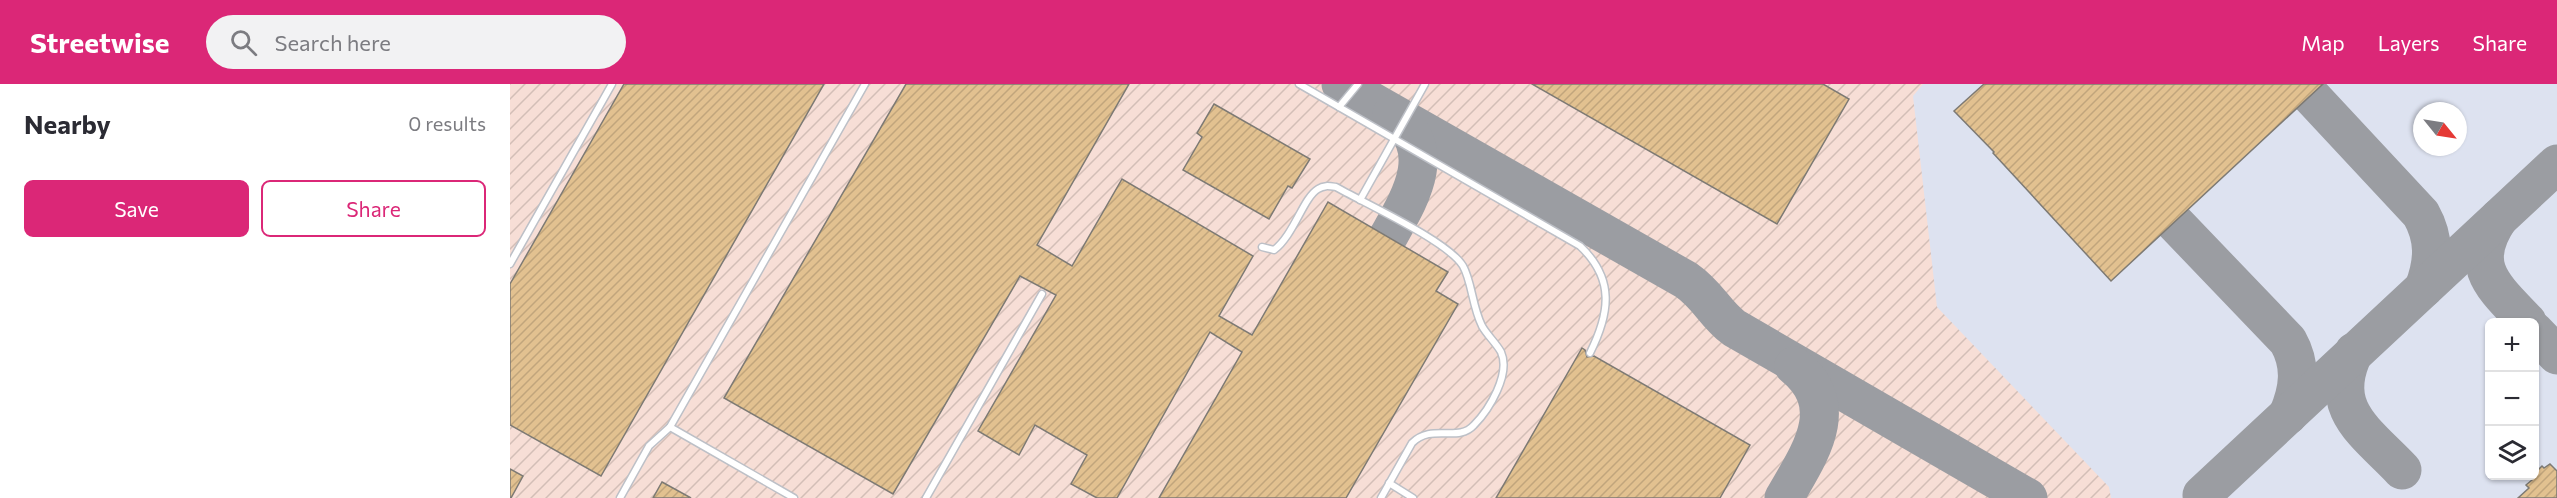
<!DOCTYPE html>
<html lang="en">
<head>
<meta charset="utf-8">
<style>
	:root { --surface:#fff; --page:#f2f2f3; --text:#2b2b33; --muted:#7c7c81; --line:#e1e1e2; --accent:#db2777 }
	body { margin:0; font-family:Commissioner,sans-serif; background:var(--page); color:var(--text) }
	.controls { position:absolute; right:18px; bottom:18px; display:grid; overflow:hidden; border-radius:9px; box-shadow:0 2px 4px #0004 }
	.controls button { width:54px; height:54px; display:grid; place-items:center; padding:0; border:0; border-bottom:2px solid var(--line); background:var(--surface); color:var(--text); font:30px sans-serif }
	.compass { position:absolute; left:1903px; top:18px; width:54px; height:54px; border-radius:50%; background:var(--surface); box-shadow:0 2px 4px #0004; rotate:120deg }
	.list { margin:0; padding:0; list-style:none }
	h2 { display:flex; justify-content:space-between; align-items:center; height:78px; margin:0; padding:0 24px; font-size:26px }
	h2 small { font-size:20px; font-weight:400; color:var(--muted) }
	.actions { display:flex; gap:12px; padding:18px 24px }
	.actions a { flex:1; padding:14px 0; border:2px solid var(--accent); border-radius:9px; text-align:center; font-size:21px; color:var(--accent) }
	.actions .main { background:var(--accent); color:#fff }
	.icon { flex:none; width:33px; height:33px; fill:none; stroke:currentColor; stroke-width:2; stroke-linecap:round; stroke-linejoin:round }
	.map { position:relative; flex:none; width:2047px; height:414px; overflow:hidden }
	header { display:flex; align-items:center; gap:36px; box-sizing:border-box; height:84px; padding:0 30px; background:var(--accent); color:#fff }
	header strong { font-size:28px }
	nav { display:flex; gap:33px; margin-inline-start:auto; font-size:21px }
	.search { width:420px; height:54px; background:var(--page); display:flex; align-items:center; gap:15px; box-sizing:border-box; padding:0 21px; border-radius:33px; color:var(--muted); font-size:22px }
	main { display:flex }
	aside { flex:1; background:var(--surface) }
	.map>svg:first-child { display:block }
</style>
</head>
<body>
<header>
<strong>Streetwise</strong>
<div class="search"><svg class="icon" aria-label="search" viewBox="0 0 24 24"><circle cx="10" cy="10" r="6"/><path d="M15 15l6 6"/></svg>Search here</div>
<nav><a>Map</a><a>Layers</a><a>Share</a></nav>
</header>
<main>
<aside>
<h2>Nearby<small>0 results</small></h2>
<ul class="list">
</ul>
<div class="actions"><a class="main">Save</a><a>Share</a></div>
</aside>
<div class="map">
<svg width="2047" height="414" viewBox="0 0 2047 414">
	<defs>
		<pattern id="industrial-furrows" width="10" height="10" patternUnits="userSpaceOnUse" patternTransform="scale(1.5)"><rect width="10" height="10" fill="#f7ded6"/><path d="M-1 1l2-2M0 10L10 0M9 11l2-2" fill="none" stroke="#d3beb7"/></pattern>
		<pattern id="building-hatch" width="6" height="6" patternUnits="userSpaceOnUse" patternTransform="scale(1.5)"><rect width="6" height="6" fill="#e2c190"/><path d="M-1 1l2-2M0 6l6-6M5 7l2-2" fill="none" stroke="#c1a57c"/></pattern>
	</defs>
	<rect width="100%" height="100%" fill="#ebeef5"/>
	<path fill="#dde2f0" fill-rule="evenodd" d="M 0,0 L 2047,0 L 2047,414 L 0,414 ZM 1912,27 L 1948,27 L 1948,63 L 1912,63 ZM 1980,238 L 2024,238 L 2024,392 L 1980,392 Z"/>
	<polygon fill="url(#industrial-furrows)" points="0,0 1413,0 1403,12 1427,223 1599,403 1601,414 0,414"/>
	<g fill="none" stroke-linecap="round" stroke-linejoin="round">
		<g stroke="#9b9da2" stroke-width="39">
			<path d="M 831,0 L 1176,196 C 1199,212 1204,229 1224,244 L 1518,414"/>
			<path d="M 1801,12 L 1911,130 C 1925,155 1924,177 1914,204"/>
			<path d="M 1989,134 C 1956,182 1984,203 2017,238"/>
			<path d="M 1663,137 L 1778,257 C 1792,282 1789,305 1778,331"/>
			<path d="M 878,153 C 900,114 931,65 882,30"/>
			<polyline points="2024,247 2047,271"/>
			<path d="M 1844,268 C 1816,325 1856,348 1892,386"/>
			<polyline points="1692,411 2047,80"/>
			<path d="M 1274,414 C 1299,370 1334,323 1284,282"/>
		</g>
	</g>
	<g fill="url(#building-hatch)" stroke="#7d7a74" stroke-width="1.5">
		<polygon points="114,0 314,0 91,392 0,341 0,200"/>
		<polygon points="396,0 619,0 527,161 562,182 612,95 743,172 709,232 742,251 818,118 938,188 926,207 948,220 836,414 649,414 732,268 700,248 607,414 587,414 561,400 577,371 525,341 509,371 468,347 546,211 510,192 383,410 214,314"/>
		<polygon points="1022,0 1313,0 1339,15 1267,140"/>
		<polygon points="1474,0 1813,0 1601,197 1483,69 1484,68 1444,27"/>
		<polygon points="704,20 800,75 782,104 778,102 759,135 673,86 692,53 687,49"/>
		<polygon points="1072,264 1075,266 1077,273 1084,272 1240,361 1210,414 986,414"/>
		<polygon points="2040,380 2047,387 2047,414 2008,414 2019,404 2016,401 2022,396 2020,394 2032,382 2034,384"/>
		<polygon points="0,385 13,392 1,414 0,414"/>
		<polygon points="152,398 181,414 143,414"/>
	</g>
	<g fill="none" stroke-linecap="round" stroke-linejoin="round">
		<defs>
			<g id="lane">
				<path d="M 789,0 L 1070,162 C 1105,195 1100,229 1080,269"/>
				<polyline points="829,23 848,0"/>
				<polyline points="850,116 915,0"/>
				<path d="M 752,163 L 764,166 C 784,151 793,114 808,105 C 814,101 819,102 826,103 C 854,119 938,157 953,182 C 962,198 962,222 972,242 C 977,251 986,259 991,268 C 1001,290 979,326 964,341 C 948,359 922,339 902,359 L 871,414"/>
				<polyline points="0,180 102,0"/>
				<polyline points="160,343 284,414"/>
				<polyline points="879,399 903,414"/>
				<polyline points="110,414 139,362 160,343 355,0"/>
				<polyline points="416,414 532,210"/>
			</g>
		</defs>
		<use href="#lane" stroke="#bdc0c7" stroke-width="9"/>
		<use href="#lane" stroke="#fff" stroke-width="6"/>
	</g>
</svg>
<div class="controls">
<button>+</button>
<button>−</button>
<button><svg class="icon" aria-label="layers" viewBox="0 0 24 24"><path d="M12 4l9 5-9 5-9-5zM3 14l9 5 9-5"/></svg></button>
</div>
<svg class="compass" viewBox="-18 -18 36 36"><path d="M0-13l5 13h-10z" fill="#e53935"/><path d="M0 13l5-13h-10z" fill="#7c7c81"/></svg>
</div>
</main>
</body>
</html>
